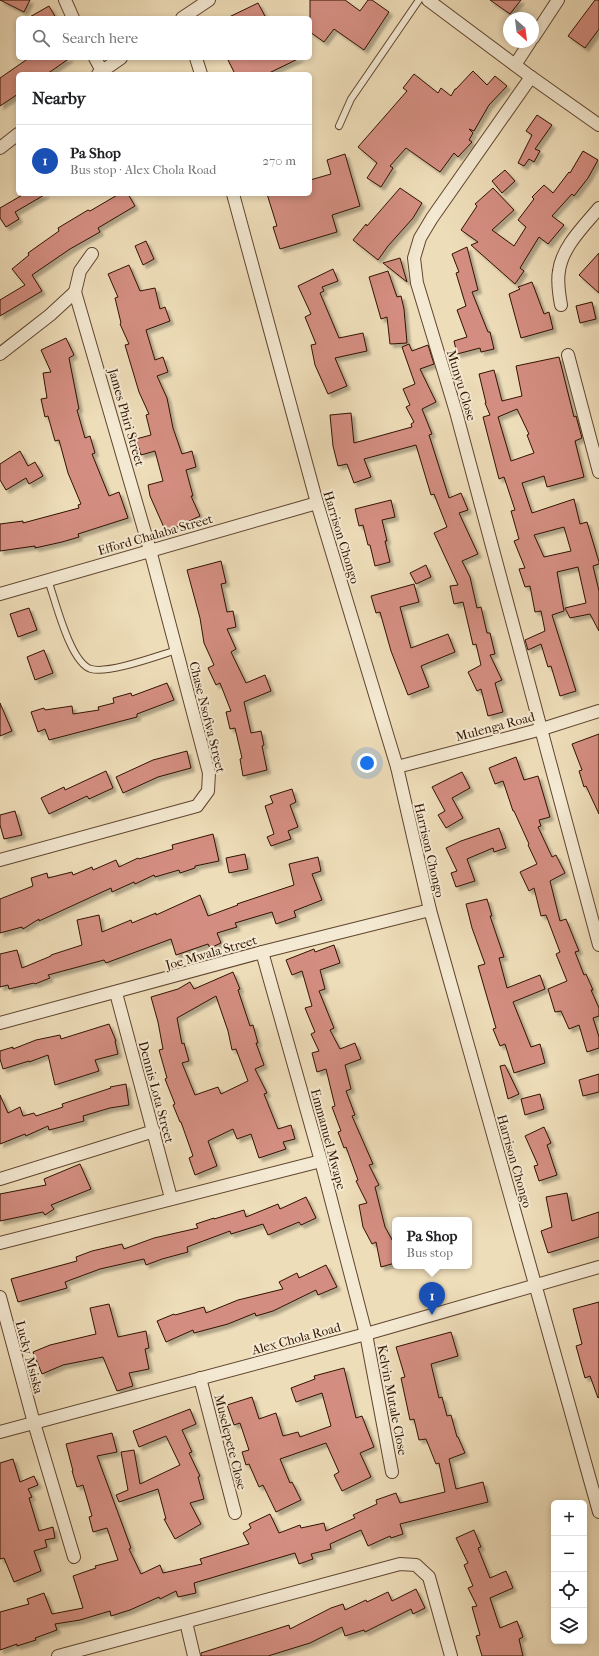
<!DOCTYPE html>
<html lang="en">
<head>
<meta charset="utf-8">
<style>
	:root { --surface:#fff; --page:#f2f2f2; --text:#202124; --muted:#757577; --line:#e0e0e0; --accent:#111827 }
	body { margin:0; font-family:"IM FELL French Canon",serif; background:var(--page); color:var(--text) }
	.controls { position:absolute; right:12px; bottom:12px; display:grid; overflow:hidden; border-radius:6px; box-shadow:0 2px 6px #0003 }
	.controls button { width:36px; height:36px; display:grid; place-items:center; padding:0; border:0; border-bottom:1px solid var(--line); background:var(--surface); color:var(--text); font:20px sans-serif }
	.compass { position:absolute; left:503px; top:12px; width:36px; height:36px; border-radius:50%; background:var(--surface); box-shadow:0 2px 6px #0003; rotate:152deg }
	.you { position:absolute; left:367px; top:763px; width:14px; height:14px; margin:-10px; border:3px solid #fff; border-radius:50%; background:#1a73e8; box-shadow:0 0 0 6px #1a73e833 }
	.badge { display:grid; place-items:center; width:26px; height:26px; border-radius:50%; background:var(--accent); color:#fff; font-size:13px; font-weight:700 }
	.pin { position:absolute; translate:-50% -33px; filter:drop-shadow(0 1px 2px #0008) }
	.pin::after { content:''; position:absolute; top:21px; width:14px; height:12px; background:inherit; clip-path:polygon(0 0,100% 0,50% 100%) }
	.popup { position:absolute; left:392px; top:1217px; width:80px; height:52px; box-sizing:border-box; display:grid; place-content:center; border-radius:6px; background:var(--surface); filter:drop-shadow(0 1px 3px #0005); font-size:13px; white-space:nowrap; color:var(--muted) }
	.popup b { font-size:15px; color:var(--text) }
	.popup::after { content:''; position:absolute; left:50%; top:100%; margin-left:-8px; border:8px solid transparent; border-top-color:var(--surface) }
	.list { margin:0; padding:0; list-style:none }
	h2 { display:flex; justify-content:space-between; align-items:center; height:52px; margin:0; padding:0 16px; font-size:17px }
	h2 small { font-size:13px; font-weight:400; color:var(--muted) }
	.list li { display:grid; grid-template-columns:26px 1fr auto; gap:12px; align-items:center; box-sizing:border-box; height:72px; padding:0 16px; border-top:1px solid var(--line) }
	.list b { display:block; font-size:15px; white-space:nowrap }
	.list p { margin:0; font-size:13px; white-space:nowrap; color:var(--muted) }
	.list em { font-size:13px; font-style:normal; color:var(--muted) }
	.icon { flex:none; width:22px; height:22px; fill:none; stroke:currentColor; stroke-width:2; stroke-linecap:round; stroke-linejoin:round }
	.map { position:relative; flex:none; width:599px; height:1656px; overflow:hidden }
	.search { position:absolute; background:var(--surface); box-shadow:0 2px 6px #0003; left:16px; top:16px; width:296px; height:44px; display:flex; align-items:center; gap:10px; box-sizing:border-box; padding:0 14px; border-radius:6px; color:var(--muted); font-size:15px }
	.panel { position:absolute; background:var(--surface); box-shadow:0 2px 6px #0003; left:16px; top:72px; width:296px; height:124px; border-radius:6px }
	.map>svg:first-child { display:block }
</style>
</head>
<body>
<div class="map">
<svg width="599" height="1656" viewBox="0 0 599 1656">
	<defs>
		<filter id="shadow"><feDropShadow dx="3.5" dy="3.5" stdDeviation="1" flood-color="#0004"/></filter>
	</defs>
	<rect width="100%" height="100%" fill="#eeddb9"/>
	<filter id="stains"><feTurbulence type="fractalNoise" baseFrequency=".005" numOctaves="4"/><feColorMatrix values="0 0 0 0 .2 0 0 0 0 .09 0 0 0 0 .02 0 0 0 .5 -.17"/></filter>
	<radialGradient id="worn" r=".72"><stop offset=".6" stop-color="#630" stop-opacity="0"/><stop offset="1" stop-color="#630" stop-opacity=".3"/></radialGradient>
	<g fill="#d48e81" stroke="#301201" fill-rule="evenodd" filter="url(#shadow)">
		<polygon points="0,0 30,0 24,12"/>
		<polygon points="310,0 345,0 360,11 368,0 372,0 389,12 364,50 334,29 324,42 310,32"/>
		<polygon points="490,0 521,0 510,14"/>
		<polygon points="595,0 599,0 599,29 585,48 568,36"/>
		<polygon points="258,3 266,18 227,18"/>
		<polygon points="49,6 56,18 28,18"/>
		<polygon points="29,58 70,58 47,74 18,74 18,94 0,106 0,78"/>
		<polygon points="227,58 300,58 267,74 235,74"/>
		<polygon points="473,71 487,85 495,76 507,86 489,105 474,131 469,129 473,133 469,140 472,142 458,157 454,153 440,172 406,148 390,166 393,168 381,187 367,178 377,163 358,147 407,91 403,88 414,74 438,93 441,88 451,96 455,89 456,89"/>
		<polygon points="537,115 552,125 535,149 540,151 534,162 529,159 524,166 518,163 532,135 526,131"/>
		<polygon points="583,151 598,160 588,178 574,196 572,194 552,216 564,225 548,244 539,237 520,268 524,271 515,284 471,245 478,242 461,230 477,206 475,204 493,188 514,210 492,230 514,246 526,227 518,220 534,199 532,197 544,185 553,193 569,172 570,173"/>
		<polygon points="345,154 360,206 332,215 337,232 280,249 273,227 277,226 267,194 310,194 310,180 331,174 327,160"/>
		<polygon points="505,170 515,181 502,193 492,181"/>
		<polygon points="400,188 422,203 413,218 388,246 378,260 353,240 366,224 367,226"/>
		<polygon points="24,194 46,194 15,212 19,219 6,227 0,218 0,208"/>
		<polygon points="119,194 128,194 135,206 98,228 100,232 70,249 32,275 42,291 0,316 0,300 25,285 12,269 29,255 28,253 59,231 58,228 88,210 90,211"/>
		<polygon points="146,241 154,259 143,265 135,246"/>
		<polygon points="467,247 478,290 472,292 488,332 490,332 494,349 481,352 480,348 457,354 454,341 467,337 457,310 466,306 456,273 459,272 452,254"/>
		<polygon points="599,253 599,293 579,275"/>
		<polygon points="400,258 407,282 383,263"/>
		<polygon points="129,265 140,291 155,288 160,309 165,307 170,321 146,330 155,360 163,357 168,372 157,376 167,398 173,428 182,454 192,451 196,467 186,470 193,496 191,496 200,516 166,532 150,496 148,485 163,481 155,451 141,455 136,439 151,435 146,415 149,414 139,392 125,345 129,344 120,324 121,323 115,298 118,297 108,274"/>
		<polygon points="333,269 338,281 322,287 324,291 320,293 339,338 363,333 367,351 335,358 347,386 328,394 315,365 311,345 316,344 305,317 311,314 298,286"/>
		<polygon points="388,271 397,297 401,296 404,309 407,343 390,344 387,317 381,319 369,277"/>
		<polygon points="532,282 544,314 549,312 553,329 521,338 509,294 520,289 518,287"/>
		<polygon points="592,302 596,319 580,323 576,306"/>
		<polygon points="66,338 74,355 69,358 79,409 77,410 85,438 90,436 95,453 92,454 109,496 119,492 128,518 78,534 79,537 62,542 35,548 35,546 0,551 0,524 23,521 23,523 79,508 78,505 81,504 68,473 59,440 55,441 48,416 45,417 41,399 47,398 43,373 51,372 41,350"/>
		<polygon points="409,344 412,351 428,345 434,364 420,369 436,402 422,409 432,434 429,435 449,498 461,493 468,510 459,513 478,554 462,561 470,577 477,608 481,607 487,633 490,633 495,654 490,655 502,680 495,683 503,712 488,716 481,689 477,691 468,672 481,665 476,644 473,645 463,602 454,604 450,586 458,585 434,533 447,527 434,494 431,495 416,445 364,459 371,477 354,483 347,464 338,466 333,446 330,415 351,413 354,443 412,427 411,424 414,422 406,407 410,405 403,389 415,384 402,347"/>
		<path d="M 559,357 L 574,417 L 576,416 L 582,438 L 575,441 L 584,477 L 547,487 L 544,476 L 522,483 L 532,513 L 574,499 L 580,524 L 587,522 L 599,562 L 599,564 L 593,566 L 599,591 L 599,631 L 590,614 L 570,618 L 565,608 L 586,603 L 578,567 L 557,572 L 564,611 L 552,615 L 576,691 L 560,696 L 551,666 L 548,667 L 541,644 L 528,650 L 525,640 L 545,631 L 541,611 L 535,612 L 530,586 L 525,587 L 519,569 L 525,568 L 514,541 L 519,539 L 511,511 L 515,510 L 504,477 L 499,479 L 483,417 L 490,415 L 485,403 L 486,403 L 479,374 L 494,370 L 502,401 L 522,396 L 516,366 ZM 517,409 L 529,434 L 527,435 L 534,453 L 511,461 L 498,417 ZM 564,527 L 571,551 L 544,557 L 534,535 Z"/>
		<polygon points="20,451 28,466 35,462 43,476 29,484 26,478 6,490 0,480 0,464"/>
		<polygon points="391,500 395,517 382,520 387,541 385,541 390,562 375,566 370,545 368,545 363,525 359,526 355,509"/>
		<polygon points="221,561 226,583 221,584 227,612 233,611 236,627 227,629 236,649 231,652 246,683 265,675 271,691 244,702 251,733 261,731 264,745 262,746 267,770 243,776 240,759 242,758 235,728 230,729 226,712 231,711 220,683 216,685 208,668 214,665 204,643 200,618 187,570"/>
		<polygon points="426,565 431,577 416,584 410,573"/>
		<polygon points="414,584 419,602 400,607 411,648 448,634 455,652 421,666 429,687 408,695 391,651 380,612 376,613 371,596"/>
		<polygon points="29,608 37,630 18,637 10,614"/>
		<polygon points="44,650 53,673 35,680 27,657"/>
		<polygon points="167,683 174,700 137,714 137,717 49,740 45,729 38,732 31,712 44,708 45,710 72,706 73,714 99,710 98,707 114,703 113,698 131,693 132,696"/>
		<polygon points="0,703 12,731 0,736"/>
		<polygon points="599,734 599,814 586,786 584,787 579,771 582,770 572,744"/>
		<polygon points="187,751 191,768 158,777 123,793 116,777 153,760"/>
		<polygon points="516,757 524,780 538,776 550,817 539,820 541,826 538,827 552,857 556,855 565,873 550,881 560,921 566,919 579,951 575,952 584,975 586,974 593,990 591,990 599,1008 599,1016 593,1018 599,1037 599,1048 587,1052 579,1025 569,1029 561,1011 555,1012 548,989 567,981 556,954 560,952 546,915 541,916 534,888 529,891 520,872 537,864 528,845 529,844 514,811 513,811 503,781 495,784 489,768"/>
		<polygon points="106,771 113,788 89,799 87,796 49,814 41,798 64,787 65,790"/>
		<polygon points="462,772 470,788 452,798 463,818 446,828 438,815 445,811 432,787"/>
		<polygon points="292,789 296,802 290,805 298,827 288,831 291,839 271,846 267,837 274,834 265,806 273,803 270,796"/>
		<polygon points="15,811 22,835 4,839 0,825 0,815"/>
		<polygon points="499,828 506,848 494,852 493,848 467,859 475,881 456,887 451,873 457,871 446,848 461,841"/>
		<polygon points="213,834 219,861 195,866 195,868 180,873 179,870 155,877 154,875 135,884 134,882 112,892 111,888 39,921 39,919 23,929 22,927 0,933 0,899 33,886 31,878 47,873 48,878 72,872 73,875 92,867 93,870 116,860 119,867 138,858 139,859 173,849 172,845"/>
		<polygon points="245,854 248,869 229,873 226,858"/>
		<polygon points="318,857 321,871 312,874 322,900 294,911 296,917 276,924 272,912 235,923 237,927 217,933 221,943 210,948 208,944 176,955 171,939 106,963 104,960 48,975 50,978 35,984 34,983 9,989 8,985 0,987 0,954 17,950 22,968 51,956 51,955 82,945 77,920 99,915 102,932 131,920 132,923 156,913 156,915 200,895 208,916 238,905 237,904 294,885 289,864"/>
		<polygon points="487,899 492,916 490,916 504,957 499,958 507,988 540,975 545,989 513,1002 531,1047 540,1044 545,1063 514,1073 505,1044 500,1046 493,1029 496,1028 478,966 485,964 472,928 466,904"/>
		<polygon points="334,945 340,963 320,970 325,989 319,991 334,1028 330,1030 340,1049 355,1043 361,1059 345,1065 351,1089 346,1091 355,1115 352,1116 373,1164 369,1165 379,1185 375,1187 385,1227 395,1245 395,1263 381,1267 376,1242 372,1244 363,1227 359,1205 367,1203 356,1181 358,1180 346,1147 344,1148 338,1132 341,1131 332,1107 335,1106 326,1069 317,1072 312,1053 319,1051 311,1034 315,1032 305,1008 312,1006 302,971 292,975 286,960 314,949 315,952"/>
		<path d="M 233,972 L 240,989 L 238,990 L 250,1026 L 253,1025 L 258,1043 L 256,1043 L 264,1065 L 255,1069 L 267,1093 L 264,1094 L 278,1129 L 291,1125 L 295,1139 L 283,1142 L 286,1149 L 259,1158 L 251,1134 L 237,1139 L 233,1129 L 208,1141 L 217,1166 L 195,1175 L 189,1158 L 193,1156 L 181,1122 L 180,1122 L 173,1105 L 175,1104 L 165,1079 L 167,1078 L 159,1050 L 163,1049 L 158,1022 L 151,997 L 178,989 L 190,982 L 194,989 ZM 216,996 L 228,1031 L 232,1050 L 236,1049 L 248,1081 L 221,1094 L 218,1087 L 195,1095 L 182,1063 L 189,1061 L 184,1043 L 182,1044 L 177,1018 Z"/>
		<polygon points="109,1024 116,1041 115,1041 118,1054 95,1060 99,1071 55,1085 48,1055 29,1062 29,1061 3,1069 0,1059 0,1051 13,1047 13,1049 36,1040 60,1035 61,1039"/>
		<polygon points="505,1065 519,1094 508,1099 500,1066"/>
		<polygon points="599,1074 599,1092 583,1096 579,1080"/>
		<polygon points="126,1084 129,1105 110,1108 83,1116 84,1121 49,1130 48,1126 26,1136 25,1134 0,1144 0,1095 8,1113 20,1107 23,1116 34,1113 36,1116 63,1107 62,1104 111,1088 110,1087"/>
		<polygon points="540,1094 544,1109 525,1115 521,1099"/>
		<polygon points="544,1127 551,1143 547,1145 557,1175 539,1181 534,1166 538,1165 525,1136"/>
		<polygon points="80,1164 91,1189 51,1205 54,1209 45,1215 43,1212 0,1221 0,1194 46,1185 44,1179"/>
		<polygon points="567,1193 572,1221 599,1212 599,1237 548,1253 541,1231 552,1227 546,1197"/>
		<polygon points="306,1197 316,1218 301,1225 299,1222 268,1235 263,1224 231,1234 230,1231 187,1247 188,1252 162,1259 146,1265 144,1259 100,1269 65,1282 67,1288 18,1302 11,1279 77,1261 76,1257 92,1251 122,1244 124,1249 154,1238 198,1228 196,1224 214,1218 214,1219 244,1210 246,1217 278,1204 280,1209"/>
		<polygon points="326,1265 337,1287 318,1295 316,1290 273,1311 256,1316 255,1313 228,1324 194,1333 193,1330 166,1342 157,1321 174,1314 175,1315 204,1307 206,1313 238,1300 283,1289 279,1282 297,1273 299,1278"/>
		<polygon points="599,1302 599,1397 598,1398 590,1376 585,1378 576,1346 582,1344 573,1309"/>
		<polygon points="109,1304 118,1337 146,1331 149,1348 145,1349 149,1369 129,1373 133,1386 117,1391 103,1357 63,1365 42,1374 33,1352 50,1345 96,1334 90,1308"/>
		<polygon points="451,1332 458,1356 431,1364 439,1398 442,1397 447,1416 451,1415 457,1437 458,1437 465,1453 449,1459 456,1489 483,1482 488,1502 400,1524 403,1534 391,1538 390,1536 368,1546 361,1530 330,1544 331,1549 311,1554 313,1559 299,1564 295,1553 194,1583 196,1593 178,1597 176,1591 160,1599 159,1597 130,1610 111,1616 110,1611 80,1620 55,1624 57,1630 35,1638 36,1640 17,1646 17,1644 0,1650 0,1612 29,1604 27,1599 44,1593 52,1614 83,1608 73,1576 96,1568 95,1566 118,1560 107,1528 93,1532 89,1517 92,1516 83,1485 77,1487 72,1471 73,1471 66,1444 112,1433 117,1452 97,1456 131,1548 129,1549 141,1574 160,1565 163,1573 202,1564 200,1559 249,1544 243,1533 251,1528 249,1524 270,1514 279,1533 300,1525 301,1528 324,1523 326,1531 355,1518 353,1515 377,1504 376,1500 396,1493 400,1503 445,1492 439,1463 436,1464 426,1439 419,1440 414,1419 410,1420 401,1378 405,1377 396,1347"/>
		<polygon points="344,1368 356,1418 362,1416 374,1447 360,1453 371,1477 342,1491 334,1475 339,1472 326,1443 280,1459 290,1483 292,1482 301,1500 276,1512 263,1485 259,1487 249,1464 246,1465 242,1452 249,1450 240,1423 234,1425 227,1405 252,1397 259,1419 276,1413 283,1436 298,1432 300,1437 331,1426 322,1393 296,1402 291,1388 315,1379 314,1376"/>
		<polygon points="190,1409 196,1424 182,1430 192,1452 189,1453 200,1476 198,1477 204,1499 190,1503 201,1524 175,1539 164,1519 166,1519 158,1489 119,1502 116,1495 128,1490 121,1452 134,1450 140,1484 180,1465 166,1436 139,1447 133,1431"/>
		<polygon points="13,1459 20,1482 34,1476 38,1485 28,1489 32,1497 29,1498 39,1531 53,1527 55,1538 45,1540 47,1547 34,1551 41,1571 14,1582 4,1558 0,1559 0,1463"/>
		<polygon points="474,1530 481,1547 478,1548 490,1578 506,1571 513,1588 490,1598 500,1628 517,1621 523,1637 519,1639 523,1656 482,1656 476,1636 480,1635 472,1607 477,1606 468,1588 473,1586 464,1565 468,1563 456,1538"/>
		<polygon points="416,1589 425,1608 413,1614 411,1609 365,1632 364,1630 345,1636 342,1627 310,1643 268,1656 201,1656 201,1653 289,1625 290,1629 331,1608 343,1604 345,1610 366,1600 367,1602 388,1592 392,1601"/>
	</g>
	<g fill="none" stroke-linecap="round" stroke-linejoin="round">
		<defs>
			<g id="service">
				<polyline points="339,126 351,99 419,0"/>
				<path d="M 48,580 C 55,599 70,663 91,669 C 109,674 157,656 177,650"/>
			</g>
			<g id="minor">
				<polyline points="65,0 73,18"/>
				<polyline points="428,0 531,77 599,125"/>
				<polyline points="182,18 209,0"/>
				<polyline points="533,38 558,0"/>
				<polyline points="95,58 102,71"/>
				<polyline points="196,58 201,74"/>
				<polyline points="515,65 530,42"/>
				<polyline points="98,74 121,58"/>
				<polyline points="531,77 432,218 420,238 414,258 417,283 456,412 599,945"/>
				<polyline points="0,148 18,134"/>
				<polyline points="233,194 317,503 397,767 430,910 599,1512"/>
				<polyline points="75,292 80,271 92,254"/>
				<path d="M 561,305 C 559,294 557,282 559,271 C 562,247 584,226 599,208"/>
				<polyline points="0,354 50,315 75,292"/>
				<polyline points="568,355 599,472"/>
				<polyline points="0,594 317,503"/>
				<polyline points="397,767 542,729 599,711"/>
				<polyline points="0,860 197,806 208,791 209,773 150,550 75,292"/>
				<polyline points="262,952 321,1161 366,1334 392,1472"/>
				<polyline points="116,993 171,1198"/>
				<polyline points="0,1023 262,952 430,910"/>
				<polyline points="0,1179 154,1131"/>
				<polyline points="0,1243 321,1161"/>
				<polyline points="0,1297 34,1423 74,1557"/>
				<polyline points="200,1378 235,1513"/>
				<polyline points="0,1432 366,1334 599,1267"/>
				<polyline points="186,1622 194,1656"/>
				<polyline points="58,1656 400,1564 416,1565 429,1577 451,1656"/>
			</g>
		</defs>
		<use href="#service" stroke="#60452f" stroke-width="8"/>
		<use href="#minor" stroke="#60452f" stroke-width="14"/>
		<use href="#service" stroke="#f4e9d2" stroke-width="6"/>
		<use href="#minor" stroke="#f4e9d2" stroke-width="12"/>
	</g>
	<g text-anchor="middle" stroke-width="4" stroke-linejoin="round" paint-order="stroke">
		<g font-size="13" fill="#301201" stroke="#f4e9d2">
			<text transform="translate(462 385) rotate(73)" y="5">Munyu Close</text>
			<text transform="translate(127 417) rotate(74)" y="5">James Phiri Street</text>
			<text transform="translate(155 534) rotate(-16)" y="5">Efford Chalaba Street</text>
			<text transform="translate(342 537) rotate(73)" y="5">Harrison Chongo</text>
			<text transform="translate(208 717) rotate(76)" y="5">Chase Nsofwa Street</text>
			<text transform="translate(495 726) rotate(-15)" y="5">Mulenga Road</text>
			<text transform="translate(430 850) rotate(77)" y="5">Harrison Chongo</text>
			<text transform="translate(211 952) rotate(-16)" y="5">Joe Mwala Street</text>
			<text transform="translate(157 1092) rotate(75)" y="5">Dennis Lota Street</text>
			<text transform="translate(329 1139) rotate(75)" y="5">Emmanuel Mwape</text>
			<text transform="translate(515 1161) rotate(74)" y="5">Harrison Chongo</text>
			<text transform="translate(296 1338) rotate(-15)" y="5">Alex Chola Road</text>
			<text transform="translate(30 1357) rotate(75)" y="5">Lucky Msiska</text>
			<text transform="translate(393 1400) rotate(79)" y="5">Kelvin Mutale Close</text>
			<text transform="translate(231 1442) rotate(76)" y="5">Muselepete Close</text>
		</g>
	</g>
	<rect width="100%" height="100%" filter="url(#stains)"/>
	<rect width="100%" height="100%" fill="url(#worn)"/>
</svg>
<div class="controls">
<button>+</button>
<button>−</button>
<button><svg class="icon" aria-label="locate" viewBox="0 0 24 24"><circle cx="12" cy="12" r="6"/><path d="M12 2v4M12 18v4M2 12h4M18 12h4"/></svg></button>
<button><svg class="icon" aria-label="layers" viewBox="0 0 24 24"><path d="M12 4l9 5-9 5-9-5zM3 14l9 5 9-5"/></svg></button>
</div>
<svg class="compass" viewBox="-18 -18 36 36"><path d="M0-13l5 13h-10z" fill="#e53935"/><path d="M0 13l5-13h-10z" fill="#757577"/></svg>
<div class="you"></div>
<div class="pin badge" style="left:432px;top:1315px;background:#1a4fb4">1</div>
<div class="popup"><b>Pa Shop</b>Bus stop</div>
<div class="search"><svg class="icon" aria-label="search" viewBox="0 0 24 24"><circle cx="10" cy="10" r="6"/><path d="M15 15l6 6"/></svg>Search here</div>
<section class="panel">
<h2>Nearby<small></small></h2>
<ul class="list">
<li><span class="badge" style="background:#1a4fb4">1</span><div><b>Pa Shop</b><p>Bus stop · Alex Chola Road</p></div><em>270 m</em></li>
</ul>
</section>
</div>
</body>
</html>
